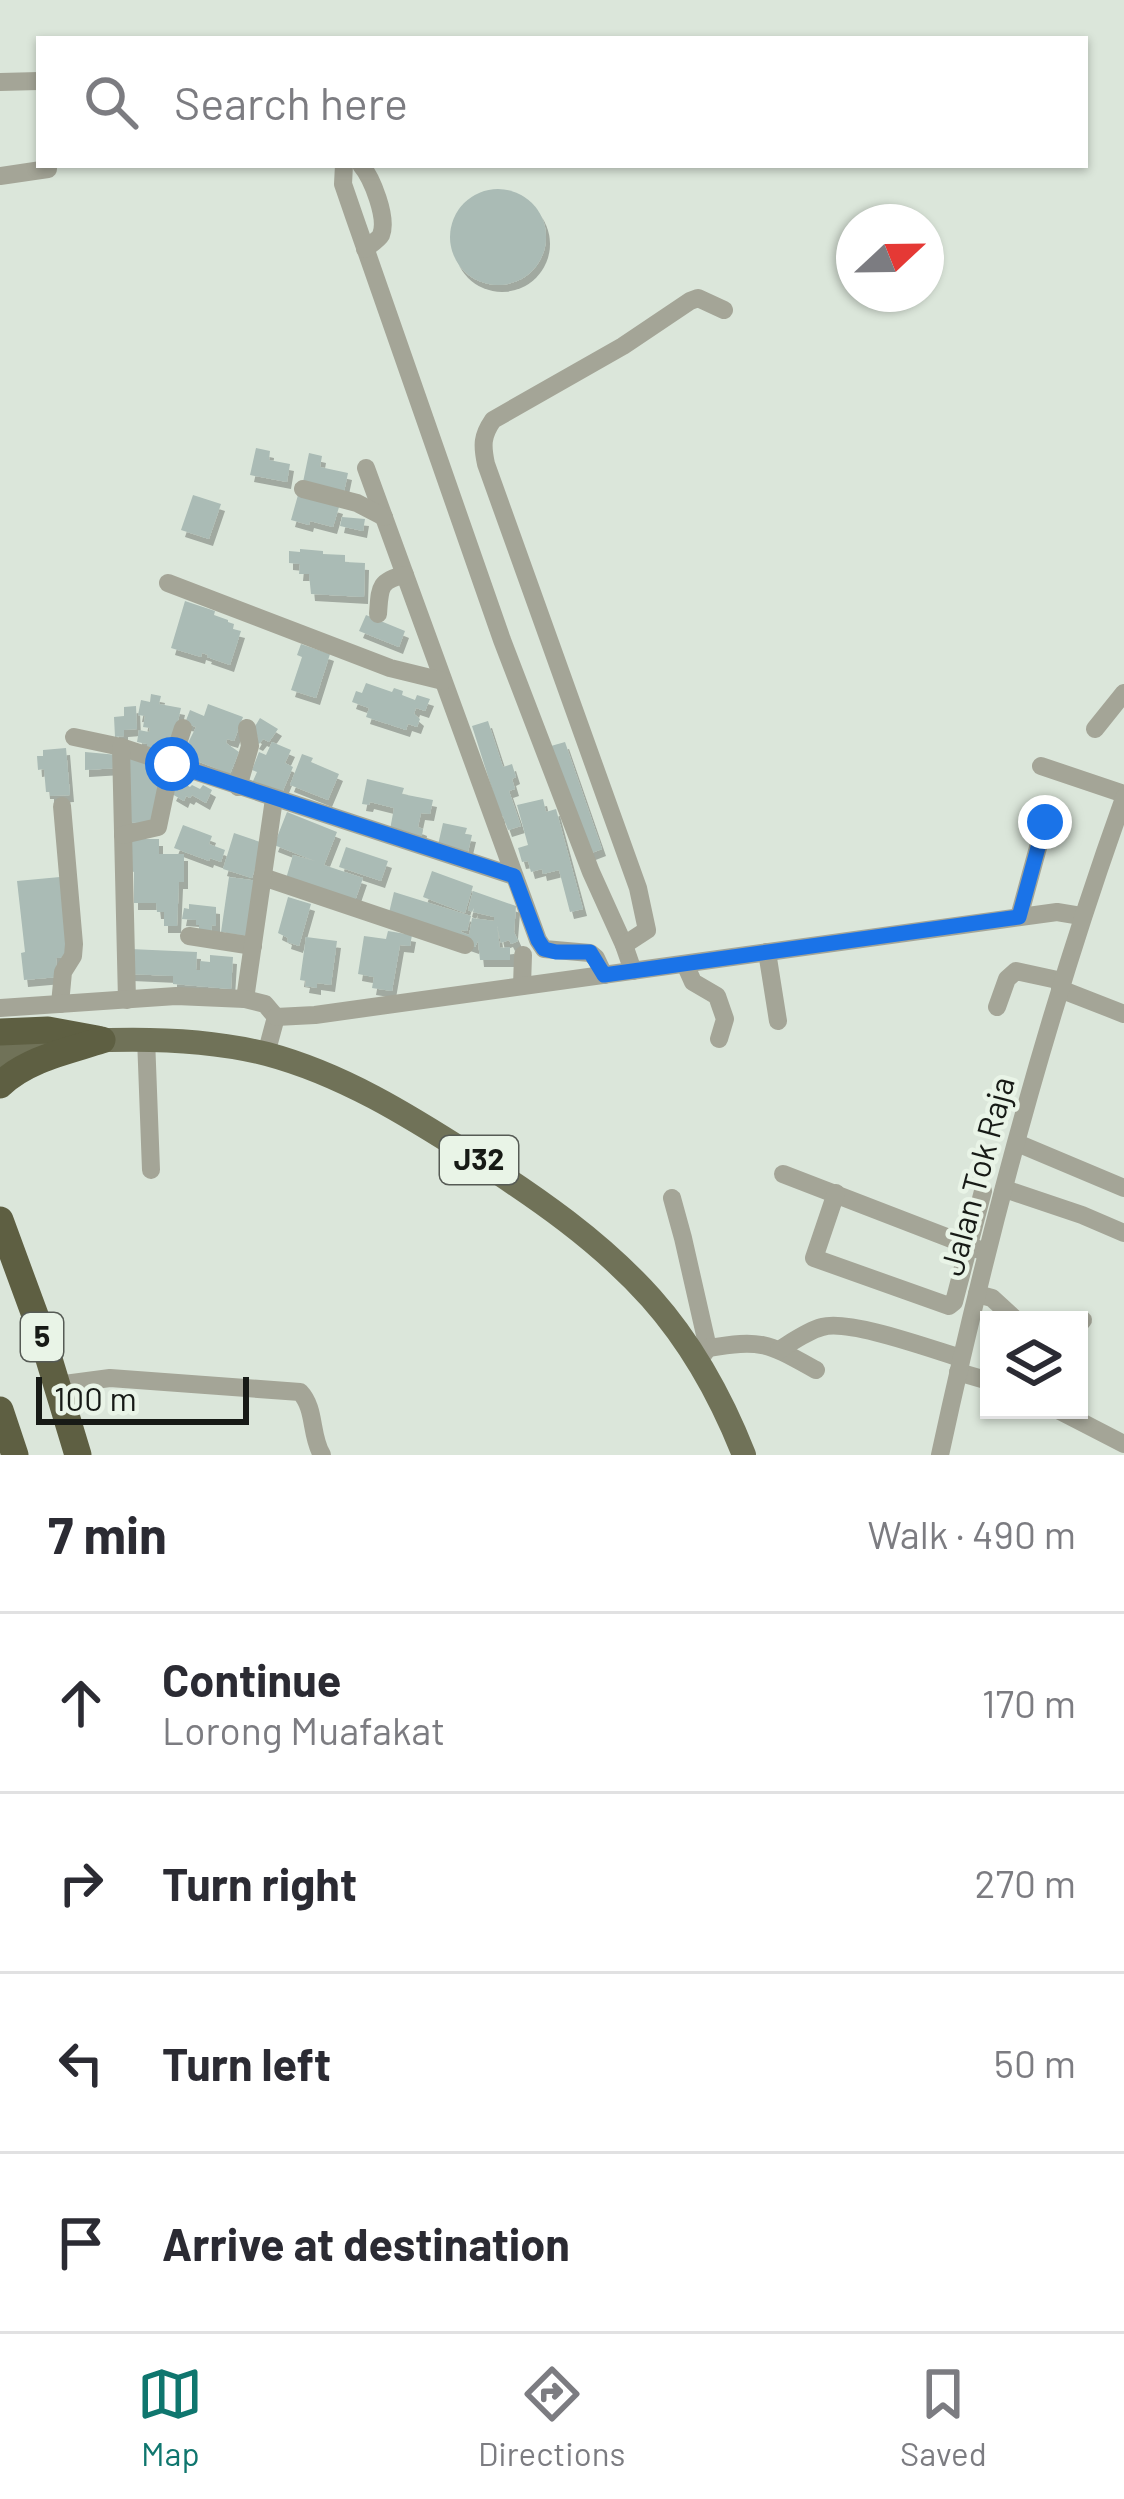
<!DOCTYPE html>
<html lang="en">
<head>
<meta charset="utf-8">
<style>
	:root { --surface:#fff; --page:#f2f2f3; --text:#2b2b33; --muted:#7c7c81; --line:#e1e1e2; --accent:#0f766e }
	body { margin:0; font-family:Barlow,sans-serif; background:var(--page); color:var(--text) }
	.controls { position:absolute; right:36px; bottom:36px; display:grid; overflow:hidden; border-radius:0px; box-shadow:0 3px 9px #0004 }
	.controls button { width:108px; height:108px; display:grid; place-items:center; padding:0; border:0; border-bottom:3px solid var(--line); background:var(--surface); color:var(--text); font:60px sans-serif }
	.compass { position:absolute; left:836px; top:204px; width:108px; height:108px; border-radius:50%; background:var(--surface); box-shadow:0 3px 9px #0004; rotate:68deg }
	.scale { position:absolute; left:36px; bottom:30px; width:213px; box-sizing:border-box; padding-left:12px; border:6px solid #171a16; border-top:0; font-size:33px; line-height:42px; white-space:nowrap; color:#171a16; -webkit-text-stroke:9px #e9f4e7; paint-order:stroke }
	.stop { position:absolute; width:36px; height:36px; margin:-27px; border:9px solid #1a73e8; border-radius:50%; background:#fff }
	.stop.end { background:#1a73e8; border-color:#fff; box-shadow:0 3px 12px #0008 }
	.list { margin:0; padding:0; list-style:none }
	h2 { display:flex; justify-content:space-between; align-items:center; height:156px; margin:0; padding:0 48px; font-size:51px }
	h2 small { font-size:39px; font-weight:400; color:var(--muted) }
	.list li { display:grid; grid-template-columns:78px 1fr auto; gap:36px; align-items:center; box-sizing:border-box; height:180px; padding:0 48px; border-top:3px solid var(--line) }
	.list b { display:block; font-size:45px; white-space:nowrap }
	.list p { margin:0; font-size:39px; white-space:nowrap; color:var(--muted) }
	.list em { font-size:39px; font-style:normal; color:var(--muted) }
	.icon { flex:none; width:66px; height:66px; fill:none; stroke:currentColor; stroke-width:2; stroke-linecap:round; stroke-linejoin:round }
	.map { position:relative; flex:none; width:1124px; height:1455px; overflow:hidden }
	.search { position:absolute; background:var(--surface); box-shadow:0 3px 9px #0004; left:36px; right:36px; top:36px; height:132px; display:flex; align-items:center; gap:30px; box-sizing:border-box; padding:0 42px; border-radius:0px; color:var(--muted); font-size:45px }
	.sheet { height:876px; background:var(--surface) }
	nav { display:flex; justify-content:space-around; align-items:center; box-sizing:border-box; height:168px; border-top:3px solid var(--line); background:var(--surface); font-size:33px; color:var(--muted) }
	nav a { display:grid; justify-items:center; gap:6px }
	nav .on { color:var(--accent) }
	.map>svg:first-child { display:block }
</style>
</head>
<body>
<div class="map">
<svg width="1124" height="1455" viewBox="0 0 1124 1455">
	<defs>
		<filter id="shadow"><feDropShadow dx="4" dy="7" stdDeviation="0" flood-color="#0004"/></filter>
	</defs>
	<rect width="100%" height="100%" fill="#dbe6da"/>
	<g fill="#aabbb5" filter="url(#shadow)">
		<circle cx="498" cy="237" r="48"/>
		<polygon points="256,448 270,451 269,460 290,464 287,482 250,475"/>
		<polygon points="309,453 322,456 320,467 348,473 344,492 303,482"/>
		<polygon points="193,495 221,504 209,539 181,530"/>
		<polygon points="298,495 339,507 333,527 310,521 309,525 291,520"/>
		<polygon points="342,517 365,519 363,531 340,526"/>
		<polygon points="300,549 323,551 323,554 345,555 345,562 365,563 364,597 311,594 309,574 299,574 300,564 289,563 289,551 300,552"/>
		<polygon points="185,601 215,611 214,615 228,620 228,622 234,624 233,629 241,631 230,665 207,657 208,655 202,653 201,657 171,648"/>
		<polygon points="366,615 405,631 399,647 359,631"/>
		<polygon points="301,644 330,654 316,698 291,690 302,657 297,655"/>
		<polygon points="366,683 392,692 394,688 403,691 402,695 415,700 417,695 430,699 425,711 416,708 414,714 420,719 417,727 408,724 406,730 366,717 369,708 352,702 356,691 362,693"/>
		<polygon points="151,694 161,696 159,704 181,708 175,734 168,753 147,748 147,744 137,742 139,730 149,732 150,728 143,727 145,716 138,715 141,700 150,702"/>
		<polygon points="208,704 243,717 234,741 227,739 226,743 239,752 230,774 182,755 196,727 185,723 190,710 204,716"/>
		<polygon points="136,706 137,729 124,730 124,736 115,737 114,717 124,716 124,707"/>
		<polygon points="260,718 278,729 269,742 263,739 259,744 255,742 258,737 251,733"/>
		<polygon points="488,721 503,767 512,764 516,777 512,779 515,789 509,791 521,826 508,830 503,816 497,818 499,811 472,726"/>
		<polygon points="272,742 291,750 285,763 293,767 282,793 253,781 257,772 252,770 259,752 266,755"/>
		<polygon points="565,742 602,849 589,854 551,746"/>
		<polygon points="66,748 70,795 50,796 50,792 46,792 44,769 38,770 37,756 43,756 43,750"/>
		<polygon points="85,752 118,755 118,768 85,770"/>
		<polygon points="302,754 313,758 311,762 339,774 328,800 290,785"/>
		<polygon points="128,757 163,763 151,826 127,821"/>
		<polygon points="367,779 404,788 402,794 433,800 430,814 421,813 418,827 423,829 421,841 389,835 394,808 370,802 369,805 362,804"/>
		<polygon points="179,781 190,787 192,785 200,789 203,785 212,790 206,803 192,795 190,798 186,796 184,801 172,794"/>
		<polygon points="543,799 546,812 556,809 583,909 570,912 559,870 543,874 542,869 531,872 528,861 522,862 518,848 528,845 517,805"/>
		<polygon points="287,812 337,832 324,865 363,878 355,901 285,882 293,855 315,861 274,845"/>
		<polygon points="443,823 467,828 465,834 472,835 468,852 437,849"/>
		<polygon points="183,825 212,836 209,844 225,850 221,862 210,858 209,861 174,848"/>
		<polygon points="234,833 263,843 252,878 223,869"/>
		<polygon points="132,839 159,839 159,854 184,854 184,882 179,882 177,926 164,926 164,912 157,912 156,903 134,903 134,872 131,871"/>
		<polygon points="346,847 388,861 381,881 339,867"/>
		<polygon points="432,871 473,886 465,913 423,897"/>
		<polygon points="60,877 69,957 56,958 58,977 24,980 21,953 25,952 17,881"/>
		<polygon points="229,877 257,881 249,936 221,932"/>
		<polygon points="473,891 516,906 514,932 518,941 511,944 509,940 501,943 497,926 500,948 510,947 510,960 480,960 478,941 475,947 388,917 394,892 471,916 467,931 462,930 461,932 469,935 472,918 494,921 494,917 473,912 474,908 472,912 468,910"/>
		<polygon points="288,897 311,904 299,946 287,942 288,938 278,933"/>
		<polygon points="189,904 216,907 216,926 212,925 211,934 199,932 199,925 196,925 196,920 182,919 184,908 189,909"/>
		<polygon points="388,931 412,935 410,946 400,945 392,991 372,988 374,977 358,974 364,936 386,939"/>
		<polygon points="306,937 337,941 331,985 317,983 317,988 305,986 306,981 300,980"/>
		<polygon points="130,949 197,952 196,970 200,970 200,961 210,962 210,955 233,957 231,989 173,984 173,976 129,974"/>
	</g>
	<g fill="none" stroke-linecap="round" stroke-linejoin="round">
		<g stroke="#a4a597" stroke-width="18">
			<polyline points="0,82 39,81"/>
			<polyline points="344,165 343,184 354,216 502,640 591,872 624,945 633,971"/>
			<path d="M 361,165 C 372,178 388,218 381,235 C 379,239 370,245 365,249"/>
			<polyline points="0,176 48,169"/>
			<polyline points="366,468 538,940 544,949 590,953 596,958 604,975"/>
			<polyline points="303,489 357,503 384,517"/>
			<polyline points="168,583 390,668 443,681"/>
			<path d="M 378,614 C 380,589 378,580 405,575"/>
			<polyline points="1095,729 1124,693"/>
			<polyline points="74,737 121,747 514,876"/>
			<polyline points="121,747 127,1000"/>
			<polyline points="1041,766 1124,794"/>
			<polyline points="238,787 250,746 247,728"/>
			<polyline points="123,835 158,827 171,765 183,728"/>
			<polyline points="263,877 465,945"/>
			<polyline points="1019,917 1045,822"/>
			<polyline points="189,936 253,946"/>
			<path d="M 624,945 L 647,930 L 638,888 L 486,464 C 482,445 482,436 493,420 L 623,346 L 690,301 L 698,298 L 724,310"/>
			<polyline points="767,952 778,1021"/>
			<polyline points="685,964 693,982 717,996 725,1019 719,1039"/>
			<polyline points="522,986 523,955"/>
			<polyline points="1060,989 1124,1014"/>
			<polyline points="245,999 274,799"/>
			<polyline points="60,1004 63,972 73,956 74,944 62,806"/>
			<polyline points="997,1007 1007,979 1016,971 1062,981"/>
			<polyline points="0,1008 176,996 245,999 265,1004 276,1017 266,1054"/>
			<polyline points="276,1017 315,1015 1057,912 1081,916"/>
			<polyline points="146,1038 151,1170"/>
			<polyline points="1017,1143 1124,1188"/>
			<polyline points="783,1174 980,1250"/>
			<polyline points="1005,1189 1082,1215 1124,1233"/>
			<polyline points="836,1193 814,1258 949,1306 954,1302 983,1191"/>
			<polyline points="672,1198 683,1238 708,1348 698,1362"/>
			<polyline points="977,1294 992,1298 1016,1320"/>
			<polyline points="1079,1325 1083,1320"/>
			<path d="M 708,1348 C 763,1339 767,1343 816,1370"/>
			<path d="M 779,1350 C 792,1342 807,1331 822,1327 C 849,1319 931,1349 961,1358"/>
			<polyline points="958,1372 989,1381"/>
			<path d="M 57,1385 L 110,1378 L 300,1392 C 316,1409 310,1435 322,1455"/>
			<polyline points="1058,1410 1124,1444"/>
			<path d="M 940,1455 C 988,1233 1047,1012 1124,798"/>
		</g>
		<g stroke="#707258" stroke-width="24">
			<path d="M 85,1041 C 143,1038 211,1040 267,1054 C 342,1074 408,1115 472,1156 C 536,1197 600,1241 651,1298 C 691,1343 722,1399 744,1455"/>
			<polyline points="0,1056 52,1048"/>
		</g>
		<g stroke="#5e5f42" stroke-width="27">
			<polyline points="0,1032 48,1030 97,1039"/>
			<path d="M 0,1085 C 27,1059 68,1051 102,1040"/>
			<polyline points="0,1220 39,1326 78,1455"/>
			<polyline points="0,1410 15,1455"/>
		</g>
	</g>
	<g fill="none" stroke-linecap="round" stroke-linejoin="round">
		<polyline stroke="#1a73e8" stroke-width="15" points="172,764 514,876 538,940 544,949 556,952 590,952 604,975 1019,917 1045,822"/>
	</g>
	<g text-anchor="middle" stroke-width="9" stroke-linejoin="round" paint-order="stroke">
		<g fill="#e9f4e7" stroke="#565b55" stroke-width="3">
			<rect x="440" y="1136" width="78" height="48" rx="9"/>
			<rect x="21" y="1313" width="42" height="48" rx="9"/>
		</g>
		<g font-size="30" font-weight="bold" fill="#171a16">
			<text x="479" y="1170">J32</text>
			<text x="42" y="1347">5</text>
		</g>
		<g font-size="33" fill="#171a16" stroke="#e9f4e7">
			<text transform="translate(977 1176) rotate(-75)" y="12">Jalan Tok Raja</text>
		</g>
	</g>
</svg>
<div class="controls">
<button><svg class="icon" aria-label="layers" viewBox="0 0 24 24"><path d="M12 4l9 5-9 5-9-5zM3 14l9 5 9-5"/></svg></button>
</div>
<svg class="compass" viewBox="-18 -18 36 36"><path d="M0-13l5 13h-10z" fill="#e53935"/><path d="M0 13l5-13h-10z" fill="#7c7c81"/></svg>
<div class="scale">100 m</div>
<div class="stop" style="left:172px;top:764px"></div>
<div class="stop end" style="left:1045px;top:822px"></div>
<div class="search"><svg class="icon" aria-label="search" viewBox="0 0 24 24"><circle cx="10" cy="10" r="6"/><path d="M15 15l6 6"/></svg>Search here</div>
</div>
<section class="sheet">
<h2>7 min<small>Walk · 490 m</small></h2>
<ul class="list">
<li><svg class="icon" aria-label="ahead" viewBox="0 0 24 24"><path d="M12 20V5M6 11l6-6 6 6"/></svg><div><b>Continue</b><p>Lorong Muafakat</p></div><em>170 m</em></li>
<li><svg class="icon" aria-label="right" viewBox="0 0 24 24"><path d="M7 20v-9h11M14 6l5 5-5 5"/></svg><div><b>Turn right</b></div><em>270 m</em></li>
<li><svg class="icon" aria-label="left" viewBox="0 0 24 24"><path d="M17 20v-9H6M10 6l-5 5 5 5"/></svg><div><b>Turn left</b></div><em>50 m</em></li>
<li><svg class="icon" aria-label="arrive" viewBox="0 0 24 24"><path d="M6 21V4h12l-3 4 3 4H6"/></svg><div><b>Arrive at destination</b></div></li>
</ul>
</section>
<nav>
<a class="on"><svg class="icon" aria-label="map" viewBox="0 0 24 24"><path d="M3 6l6-2 6 2 6-2v14l-6 2-6-2-6 2zM9 4v14M15 6v14"/></svg>Map</a>
<a><svg class="icon" aria-label="directions" viewBox="0 0 24 24"><path d="M12 3l9 9-9 9-9-9zM9 14v-3h6M13 9l2 2-2 2"/></svg>Directions</a>
<a><svg class="icon" aria-label="saved" viewBox="0 0 24 24"><path d="M7 4h10v16l-5-4-5 4z"/></svg>Saved</a>
</nav>
</body>
</html>
